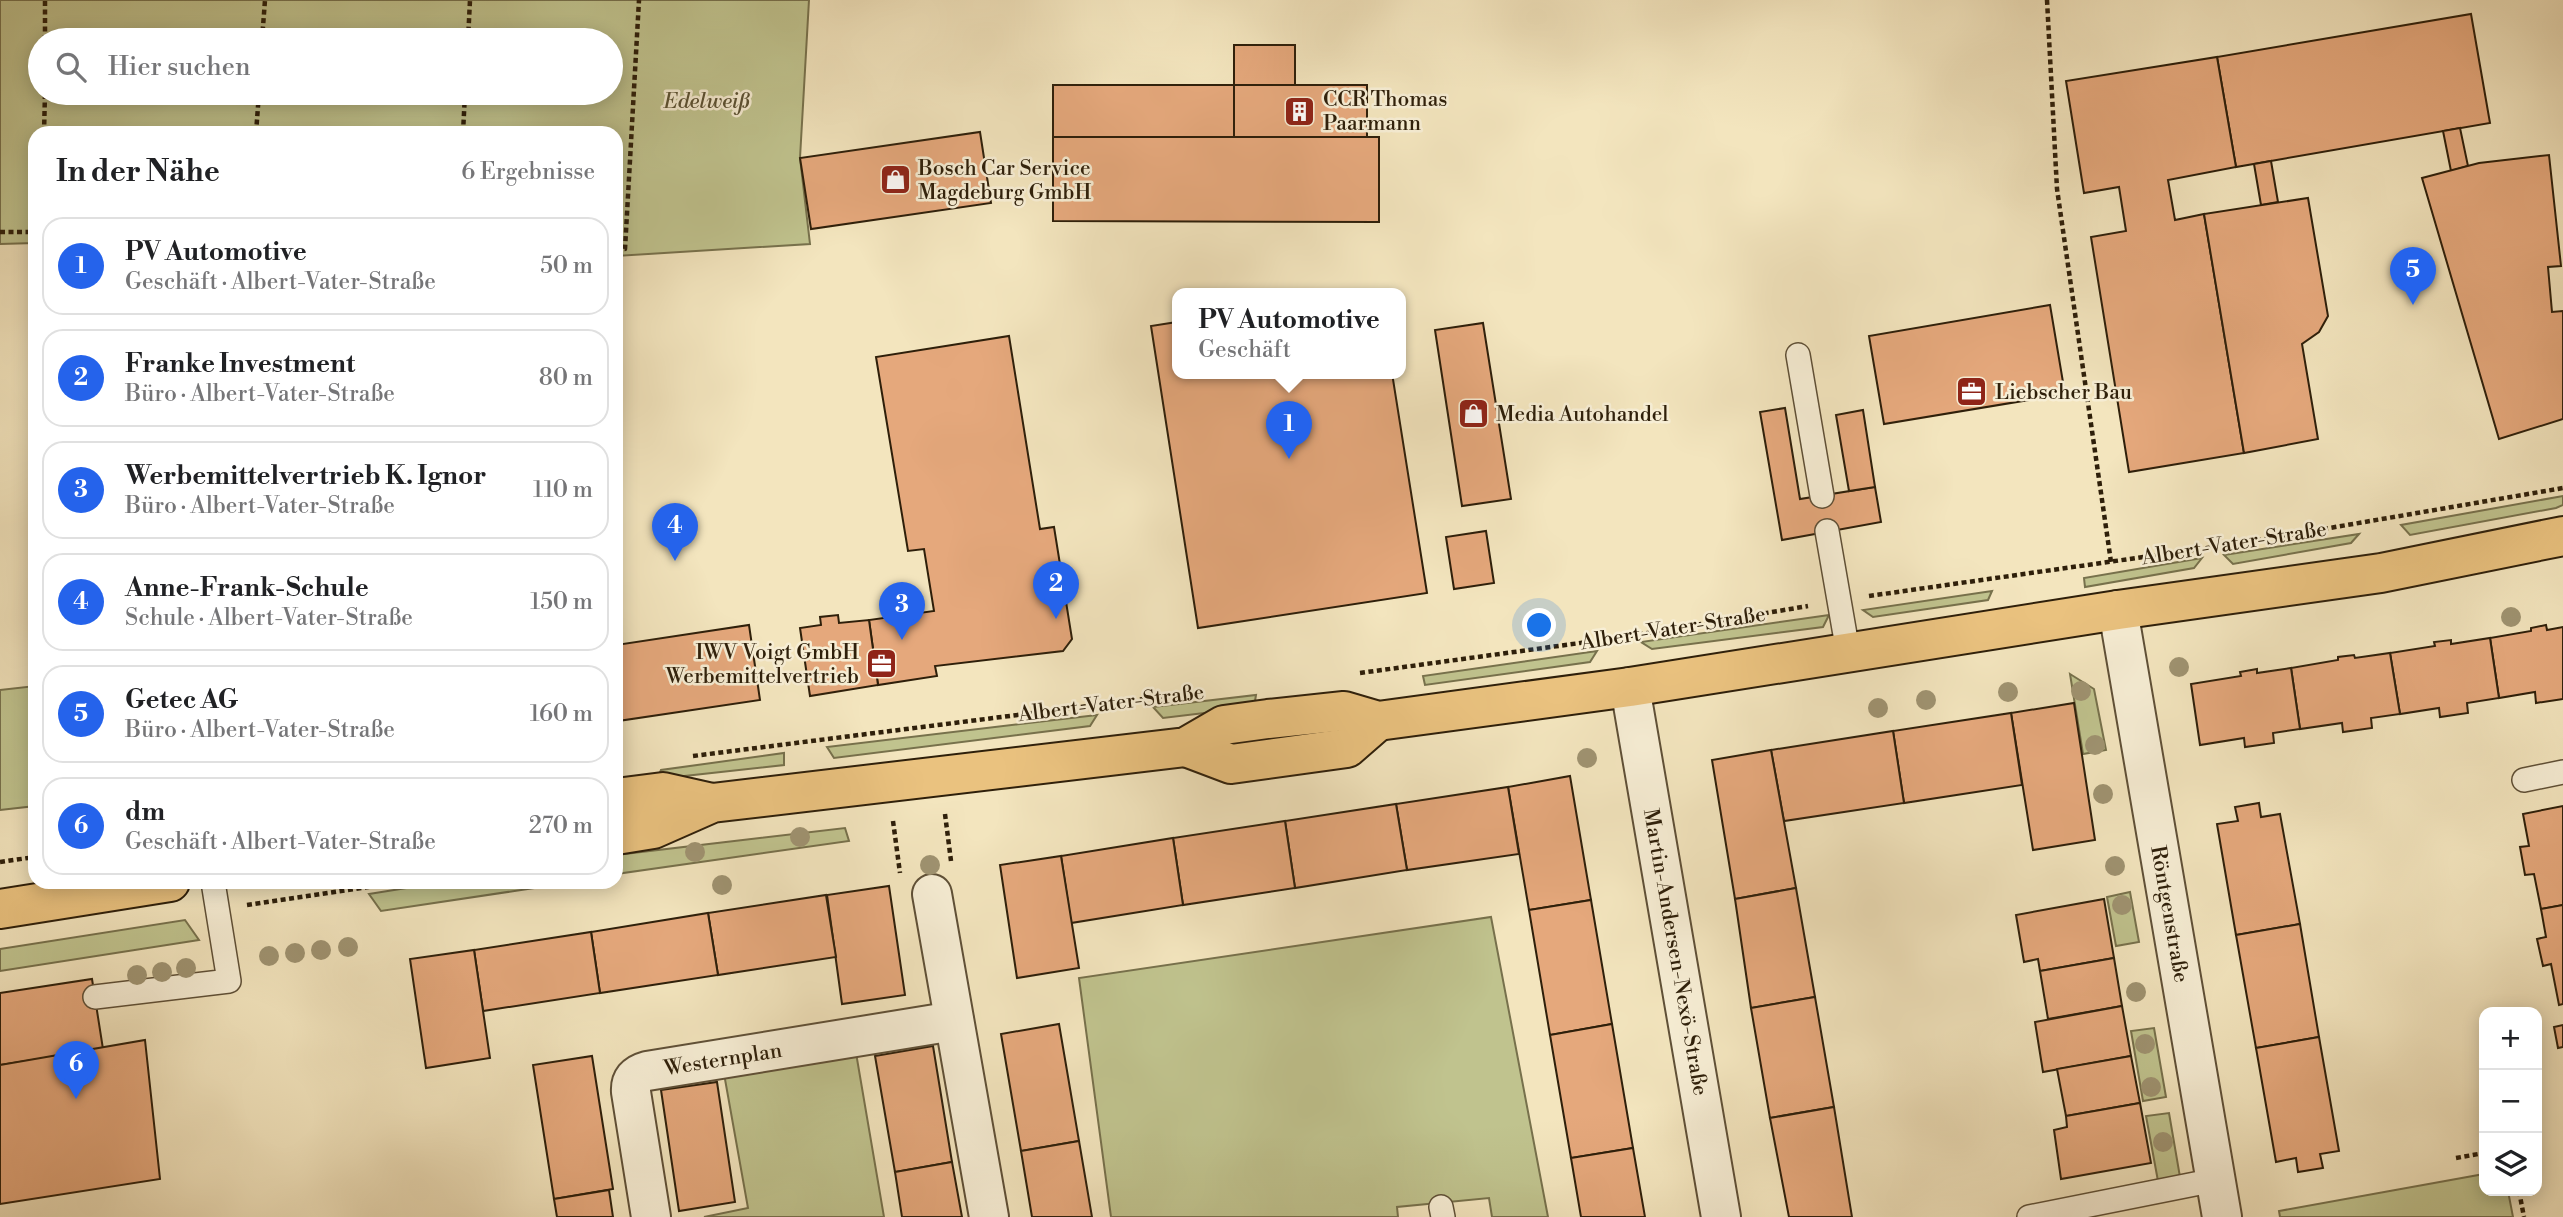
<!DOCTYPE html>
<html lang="de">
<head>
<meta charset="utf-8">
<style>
	:root { --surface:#fff; --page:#f6f6f6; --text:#202124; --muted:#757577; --line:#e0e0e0; --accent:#2563eb }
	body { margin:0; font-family:"Libre Bodoni",serif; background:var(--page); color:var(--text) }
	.controls { position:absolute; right:21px; bottom:21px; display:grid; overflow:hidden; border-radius:14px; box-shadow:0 4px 18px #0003 }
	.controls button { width:63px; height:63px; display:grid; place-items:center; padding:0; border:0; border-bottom:2px solid var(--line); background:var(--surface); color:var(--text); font:35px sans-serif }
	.you { position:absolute; left:1540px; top:626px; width:24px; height:24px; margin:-18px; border:5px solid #fff; border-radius:50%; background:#1a73e8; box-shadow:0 0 0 10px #1a73e833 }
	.badge { display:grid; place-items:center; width:46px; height:46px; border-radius:50%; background:var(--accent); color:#fff; font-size:23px; font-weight:700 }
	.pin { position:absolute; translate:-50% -58px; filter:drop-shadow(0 2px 4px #0008) }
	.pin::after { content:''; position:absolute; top:37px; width:24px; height:21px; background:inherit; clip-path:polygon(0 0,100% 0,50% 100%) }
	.popup { position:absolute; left:1172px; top:288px; width:234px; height:91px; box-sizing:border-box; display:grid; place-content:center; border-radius:14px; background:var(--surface); filter:drop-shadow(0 2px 5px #0005); font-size:23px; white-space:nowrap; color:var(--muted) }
	.popup b { font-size:26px; color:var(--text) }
	.popup::after { content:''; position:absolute; left:50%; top:100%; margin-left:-14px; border:14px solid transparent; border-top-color:var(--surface) }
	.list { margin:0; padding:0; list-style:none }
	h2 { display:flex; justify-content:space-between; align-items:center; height:91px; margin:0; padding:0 28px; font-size:30px }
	h2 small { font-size:23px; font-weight:400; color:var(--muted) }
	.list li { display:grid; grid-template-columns:46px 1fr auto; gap:21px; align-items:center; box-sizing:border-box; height:98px; margin:0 14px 14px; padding:0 14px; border:2px solid var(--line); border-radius:21px }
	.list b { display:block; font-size:26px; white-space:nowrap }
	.list p { margin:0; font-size:23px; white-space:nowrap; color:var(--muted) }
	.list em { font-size:23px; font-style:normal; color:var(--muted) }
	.icon { flex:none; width:38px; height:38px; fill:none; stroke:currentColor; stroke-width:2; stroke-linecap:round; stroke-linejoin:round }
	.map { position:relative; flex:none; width:2563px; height:1217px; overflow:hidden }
	.search { position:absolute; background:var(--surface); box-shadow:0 4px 18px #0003; left:28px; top:28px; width:595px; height:77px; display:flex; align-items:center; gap:18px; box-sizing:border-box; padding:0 24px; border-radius:38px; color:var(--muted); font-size:26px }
	.panel { position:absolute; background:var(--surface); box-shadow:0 4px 18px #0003; left:28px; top:126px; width:595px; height:763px; border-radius:21px }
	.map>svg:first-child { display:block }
</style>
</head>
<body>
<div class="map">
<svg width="2563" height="1217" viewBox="0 0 2563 1217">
	<rect width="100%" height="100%" fill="#f3e5be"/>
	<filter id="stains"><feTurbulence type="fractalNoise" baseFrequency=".00286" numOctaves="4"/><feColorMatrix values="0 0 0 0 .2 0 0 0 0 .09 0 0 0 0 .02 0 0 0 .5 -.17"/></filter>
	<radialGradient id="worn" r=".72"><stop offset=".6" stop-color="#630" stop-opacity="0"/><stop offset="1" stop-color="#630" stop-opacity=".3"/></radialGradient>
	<g fill="#c0c38e" stroke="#77714c" stroke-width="2" fill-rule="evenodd">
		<path d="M 0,0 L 809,0 L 800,158 L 810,244 L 616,256 L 616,133 L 35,133 L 35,243 L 0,244 ZM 40,40 L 611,40 L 611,93 L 40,93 Z"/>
		<polygon points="2563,496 2563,505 2556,508 2410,535 2401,525"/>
		<polygon points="2359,534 2351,543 2233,564 2224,555"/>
		<polygon points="2202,558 2194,568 2085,587 2084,578"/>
		<polygon points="1992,591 1988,600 1873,617 1863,610"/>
		<polygon points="1829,615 1823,627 1652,649 1641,642"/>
		<polygon points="1597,651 1590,662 1425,685 1423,676"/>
		<polygon points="2070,674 2094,689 2106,750 2083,754"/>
		<polygon points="35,686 35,806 0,810 0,690"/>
		<polygon points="1256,695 1254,707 1163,718 1153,707"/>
		<polygon points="1097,715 1090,726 834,758 827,747"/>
		<polygon points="784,753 784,765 657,779 661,770"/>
		<polygon points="845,828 849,841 616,874 616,855"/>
		<polygon points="444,882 574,882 381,911 369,894"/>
		<polygon points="2130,892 2139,942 2116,946 2107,897"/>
		<polygon points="1491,917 1548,1217 1492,1217 1489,1198 1397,1207 1398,1217 1111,1217 1079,978"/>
		<polygon points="185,920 199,940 0,971 0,949"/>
		<polygon points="2154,1028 2166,1097 2143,1101 2131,1031"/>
		<polygon points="855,1047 884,1217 704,1217 748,1208 723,1068"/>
		<polygon points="2169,1113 2180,1177 2158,1181 2146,1116"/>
		<polygon points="2484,1174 2484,1191 2508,1191 2513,1217 2280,1217 2279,1211"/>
	</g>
	<g fill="#e5a87c" stroke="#2e1f0a" stroke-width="2">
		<polygon points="2471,14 2490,123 2236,167 2217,57"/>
		<rect x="1234" y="45" width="61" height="40"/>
		<polygon points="2217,57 2236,167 2168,180 2175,220 2204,214 2244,453 2129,472 2091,237 2126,231 2119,187 2084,193 2066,81"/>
		<rect x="1053" y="85" width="181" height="52"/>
		<rect x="1234" y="85" width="133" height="52"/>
		<polygon points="2460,128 2468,166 2451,171 2443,131"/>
		<polygon points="980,132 991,203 811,229 800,158"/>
		<polygon points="1053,137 1379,137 1379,222 1053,221"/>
		<polygon points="2549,155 2561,266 2548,267 2552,312 2563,311 2563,419 2499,439 2422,178 2479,163"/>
		<polygon points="2271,161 2278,202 2261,205 2254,164"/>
		<polygon points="2308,198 2328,316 2319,332 2302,344 2318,439 2244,453 2204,214"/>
		<polygon points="2050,305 2065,394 1884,424 1869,336"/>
		<polygon points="1177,322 1177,373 1392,373 1427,593 1198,628 1151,326"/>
		<polygon points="1483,323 1511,499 1462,506 1435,330"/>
		<polygon points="1009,336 1040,529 1054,527 1072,639 1063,651 935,666 937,676 878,685 869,620 934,611 924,549 908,551 876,357"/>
		<polygon points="1785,408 1800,499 1875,487 1881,522 1782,540 1760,412"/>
		<polygon points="1863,410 1875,487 1849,491 1836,415"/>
		<polygon points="1486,531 1494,583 1454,589 1446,537"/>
		<polygon points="838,615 839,623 869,620 878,685 810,696 800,628 821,625 820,617"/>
		<polygon points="749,625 760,700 618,721 616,705 616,645"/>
		<polygon points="2546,625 2547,630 2563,627 2563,699 2536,703 2535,692 2499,698 2490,638 2531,631 2531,628"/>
		<polygon points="2490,638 2499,698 2467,703 2468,713 2440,717 2439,708 2400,714 2390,653 2435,646 2434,642 2451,640 2451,644"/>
		<polygon points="2390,653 2400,714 2371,718 2372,728 2343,732 2342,723 2300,729 2291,668 2338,660 2338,657 2354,655 2355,658"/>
		<polygon points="2291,668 2300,729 2273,733 2274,743 2245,747 2244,738 2200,745 2191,684 2241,676 2240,672 2257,669 2257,673"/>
		<polygon points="2074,703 2095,840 2033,850 2011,713"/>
		<polygon points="2011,713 2022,785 1904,803 1893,731"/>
		<polygon points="1893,731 1904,803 1784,821 1771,750"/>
		<polygon points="1771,750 1796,888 1735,899 1712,760"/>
		<polygon points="1570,776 1591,900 1529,910 1508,787"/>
		<polygon points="1508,787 1519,854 1407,870 1396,804"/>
		<polygon points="2259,803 2261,817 2280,814 2300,924 2236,935 2217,824 2238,821 2235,807"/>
		<polygon points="1396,804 1407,870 1295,888 1285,821"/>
		<polygon points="2563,806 2563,905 2541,909 2534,874 2525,875 2520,847 2529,846 2523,814"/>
		<polygon points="1285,821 1295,888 1183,905 1173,838"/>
		<polygon points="1173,838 1183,905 1071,923 1061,856"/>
		<polygon points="1061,856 1079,968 1017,978 1000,865"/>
		<polygon points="889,886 905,995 842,1004 827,895"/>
		<polygon points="1796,888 1815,997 1751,1008 1735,899"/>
		<polygon points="826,895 836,957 718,975 708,913"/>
		<polygon points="2104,899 2114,958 2040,971 2038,959 2024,962 2016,915"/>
		<polygon points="1591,900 1612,1024 1550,1035 1529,910"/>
		<polygon points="2563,905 2563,1004 2559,1005 2551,964 2543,966 2537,939 2546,937 2541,909"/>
		<polygon points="708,913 718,975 600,993 591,932"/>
		<polygon points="2300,924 2319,1037 2256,1048 2236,935"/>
		<polygon points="591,932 600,993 483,1011 474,950"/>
		<polygon points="474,950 490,1058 426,1068 410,959"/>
		<polygon points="2114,958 2122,1006 2048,1019 2040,971"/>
		<polygon points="92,979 103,1049 0,1065 0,993"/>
		<polygon points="1815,997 1834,1107 1770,1118 1751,1008"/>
		<polygon points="2122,1006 2131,1056 2043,1072 2035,1022"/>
		<polygon points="1059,1024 1079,1141 1021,1151 1001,1034"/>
		<polygon points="1612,1024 1633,1148 1571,1158 1550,1035"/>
		<polygon points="2563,1025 2563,1047 2558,1048 2554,1027"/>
		<polygon points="2319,1037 2339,1151 2320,1154 2323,1168 2298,1172 2296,1158 2276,1162 2256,1048"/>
		<polygon points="145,1040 160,1179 0,1204 0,1065"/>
		<polygon points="933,1046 952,1162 895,1172 875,1056"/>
		<polygon points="592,1056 613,1189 554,1199 533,1065"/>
		<polygon points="2131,1056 2140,1103 2066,1116 2057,1069"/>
		<polygon points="717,1082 735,1202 679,1211 661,1090"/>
		<polygon points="2140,1103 2151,1163 2061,1179 2054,1130 2067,1127 2066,1116"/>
		<polygon points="1834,1107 1852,1217 1789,1217 1770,1118"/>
		<polygon points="1079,1141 1092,1217 1032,1217 1021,1151"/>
		<polygon points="1633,1148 1645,1217 1581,1217 1571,1158"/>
		<polygon points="952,1162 962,1217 902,1217 895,1172"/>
		<polygon points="609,1190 613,1217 557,1217 554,1199"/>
	</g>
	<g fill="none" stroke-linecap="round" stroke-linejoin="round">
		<defs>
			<g id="lane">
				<polyline points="1798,355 1822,496"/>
				<polyline points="1827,531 1848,652"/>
				<polyline points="2524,780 2563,772"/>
				<polyline points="95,997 229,981 213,882"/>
				<polyline points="1441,1207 1443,1217"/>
				<polyline points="2029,1217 2215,1180"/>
			</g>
			<g id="street">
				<polyline points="2118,610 2222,1217"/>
				<polyline points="1630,687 1721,1217"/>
				<polyline points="932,894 989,1217"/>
				<path d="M 651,1217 L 631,1092 C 630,1080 636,1074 647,1071 L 954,1021"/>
			</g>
			<g id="primary">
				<polyline points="1186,747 1231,764 1347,748 1378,721"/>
				<polyline points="616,798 663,792 712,803"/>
				<polyline points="616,835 653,829 712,803 1186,747 1224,725 1268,719 1344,711 1378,721 1630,687 2118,610 2381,573 2563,536"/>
				<polyline points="0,909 170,882"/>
			</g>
		</defs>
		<use href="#lane" stroke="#5f5037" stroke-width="26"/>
		<use href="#street" stroke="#5f5037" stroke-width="42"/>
		<use href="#primary" stroke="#2e1f0a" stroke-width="42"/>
		<g stroke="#2e1f0a" stroke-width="4.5" stroke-dasharray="5 3.5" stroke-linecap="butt">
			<polyline points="2047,0 2057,189 2111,562"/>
			<polyline points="45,40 45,0"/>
			<polyline points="262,40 265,0"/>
			<polyline points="468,40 470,0"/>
			<polyline points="44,133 45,93"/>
			<polyline points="256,133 259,93"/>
			<polyline points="463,133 465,93"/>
			<polyline points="0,232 35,232"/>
			<polyline points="616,249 625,249 639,0"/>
			<polyline points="1869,596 2242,543 2563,488"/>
			<polyline points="1360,673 1624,637 1808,606"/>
			<polyline points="693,756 1199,692"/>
			<polyline points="945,814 951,861"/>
			<polyline points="893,821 900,873"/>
			<polyline points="0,862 35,857"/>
			<polyline points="247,905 402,882"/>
			<polyline points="2456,1158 2484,1153"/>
			<polyline points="2519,1191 2524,1217"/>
		</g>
		<use href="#lane" stroke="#f7eed5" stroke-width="23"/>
		<use href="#street" stroke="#f7eed5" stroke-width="38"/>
		<use href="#primary" stroke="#eac27f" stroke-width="38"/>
	</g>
	<g fill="#9f9371">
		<circle cx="2511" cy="617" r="10"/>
		<circle cx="2179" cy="667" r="10"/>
		<circle cx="2081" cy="691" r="10"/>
		<circle cx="2008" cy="692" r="10"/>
		<circle cx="1926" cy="700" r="10"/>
		<circle cx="1878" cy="708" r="10"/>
		<circle cx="2095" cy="745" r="10"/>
		<circle cx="1587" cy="758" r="10"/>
		<circle cx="2103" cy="794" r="10"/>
		<circle cx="800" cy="837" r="10"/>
		<circle cx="695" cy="852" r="10"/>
		<circle cx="930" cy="865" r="10"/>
		<circle cx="2115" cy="866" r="10"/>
		<circle cx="722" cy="885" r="10"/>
		<circle cx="2122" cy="905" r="10"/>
		<circle cx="348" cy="947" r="10"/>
		<circle cx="321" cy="950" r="10"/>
		<circle cx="295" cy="953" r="10"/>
		<circle cx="269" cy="956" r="10"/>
		<circle cx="186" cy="968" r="10"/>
		<circle cx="162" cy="972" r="10"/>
		<circle cx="137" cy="975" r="10"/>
		<circle cx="2136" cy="992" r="10"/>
		<circle cx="2145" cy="1044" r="10"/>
		<circle cx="2151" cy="1087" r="10"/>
		<circle cx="2163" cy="1142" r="10"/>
	</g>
	<defs>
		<symbol id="building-square" viewBox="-11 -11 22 22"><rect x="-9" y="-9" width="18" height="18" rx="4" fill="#8f2418" stroke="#f7eed5"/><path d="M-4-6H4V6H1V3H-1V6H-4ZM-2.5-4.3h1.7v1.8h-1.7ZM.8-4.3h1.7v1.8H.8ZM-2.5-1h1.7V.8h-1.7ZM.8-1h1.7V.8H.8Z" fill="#fff"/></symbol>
		<symbol id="shop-square" viewBox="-11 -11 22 22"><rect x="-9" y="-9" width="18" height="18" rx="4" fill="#8f2418" stroke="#f7eed5"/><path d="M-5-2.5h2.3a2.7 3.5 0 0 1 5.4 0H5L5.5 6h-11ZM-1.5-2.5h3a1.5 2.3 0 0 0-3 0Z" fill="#fff"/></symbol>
		<symbol id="office-square" viewBox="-11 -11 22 22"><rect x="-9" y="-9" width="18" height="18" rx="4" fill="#8f2418" stroke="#f7eed5"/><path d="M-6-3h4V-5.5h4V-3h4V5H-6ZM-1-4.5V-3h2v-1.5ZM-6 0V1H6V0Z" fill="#fff"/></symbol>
	</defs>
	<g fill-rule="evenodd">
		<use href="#building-square" x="1282" y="94" width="35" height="35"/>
		<use href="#shop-square" x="878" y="162" width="35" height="35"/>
		<use href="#office-square" x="1954" y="374" width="35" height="35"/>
		<use href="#shop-square" x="1456" y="396" width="35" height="35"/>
		<use href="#office-square" x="864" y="646" width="35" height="35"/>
	</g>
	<g text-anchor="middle" stroke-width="5" stroke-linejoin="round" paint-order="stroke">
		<g font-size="21" fill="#2e1f0a" stroke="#f7eed5" text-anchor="start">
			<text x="1323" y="106">CCR Thomas<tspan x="1323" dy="24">Paarmann</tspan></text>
			<text x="918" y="175">Bosch Car Service<tspan x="918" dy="24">Magdeburg GmbH</tspan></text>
			<text x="1995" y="399">Liebscher Bau</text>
			<text x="1496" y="421">Media Autohandel</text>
			<text x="859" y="659" text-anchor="end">IWV Voigt GmbH<tspan x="859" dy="24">Werbemittelvertrieb</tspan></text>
		</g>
		<g font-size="21" font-style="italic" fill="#5a5032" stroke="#f7eed5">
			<text x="707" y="108">Edelweiß</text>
		</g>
		<g font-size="21" fill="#2e1f0a" stroke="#f7eed5">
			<text transform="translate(2234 543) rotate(-9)" y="7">Albert-Vater-Straße</text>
			<text transform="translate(1673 628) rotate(-9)" y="7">Albert-Vater-Straße</text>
			<text transform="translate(1111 703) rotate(-7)" y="7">Albert-Vater-Straße</text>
			<text transform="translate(2170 914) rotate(80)" y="7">Röntgenstraße</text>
			<text transform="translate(1676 952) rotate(80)" y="7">Martin-Andersen-Nexö-Straße</text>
			<text transform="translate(723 1059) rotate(-9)" y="7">Westernplan</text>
		</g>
	</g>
	<rect width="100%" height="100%" filter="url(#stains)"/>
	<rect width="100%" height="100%" fill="url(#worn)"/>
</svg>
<div class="controls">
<button>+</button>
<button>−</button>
<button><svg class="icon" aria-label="layers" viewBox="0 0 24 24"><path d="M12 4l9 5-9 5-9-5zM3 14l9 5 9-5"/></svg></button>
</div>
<div class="you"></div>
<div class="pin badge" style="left:1289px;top:459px">1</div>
<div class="popup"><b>PV Automotive</b>Geschäft</div>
<div class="pin badge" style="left:1056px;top:619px">2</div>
<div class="pin badge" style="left:902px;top:640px">3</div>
<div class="pin badge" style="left:675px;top:561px">4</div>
<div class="pin badge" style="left:2413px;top:305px">5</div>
<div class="pin badge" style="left:76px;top:1099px">6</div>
<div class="search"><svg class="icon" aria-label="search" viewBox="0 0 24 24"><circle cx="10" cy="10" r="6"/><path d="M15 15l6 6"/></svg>Hier suchen</div>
<section class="panel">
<h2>In der Nähe<small>6 Ergebnisse</small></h2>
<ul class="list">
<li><span class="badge">1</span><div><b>PV Automotive</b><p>Geschäft · Albert-Vater-Straße</p></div><em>50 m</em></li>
<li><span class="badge">2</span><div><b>Franke Investment</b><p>Büro · Albert-Vater-Straße</p></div><em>80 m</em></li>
<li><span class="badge">3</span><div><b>Werbemittelvertrieb K. Ignor</b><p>Büro · Albert-Vater-Straße</p></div><em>110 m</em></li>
<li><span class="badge">4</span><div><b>Anne-Frank-Schule</b><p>Schule · Albert-Vater-Straße</p></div><em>150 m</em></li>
<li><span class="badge">5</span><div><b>Getec AG</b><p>Büro · Albert-Vater-Straße</p></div><em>160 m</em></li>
<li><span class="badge">6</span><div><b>dm</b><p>Geschäft · Albert-Vater-Straße</p></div><em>270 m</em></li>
</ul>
</section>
</div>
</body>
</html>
